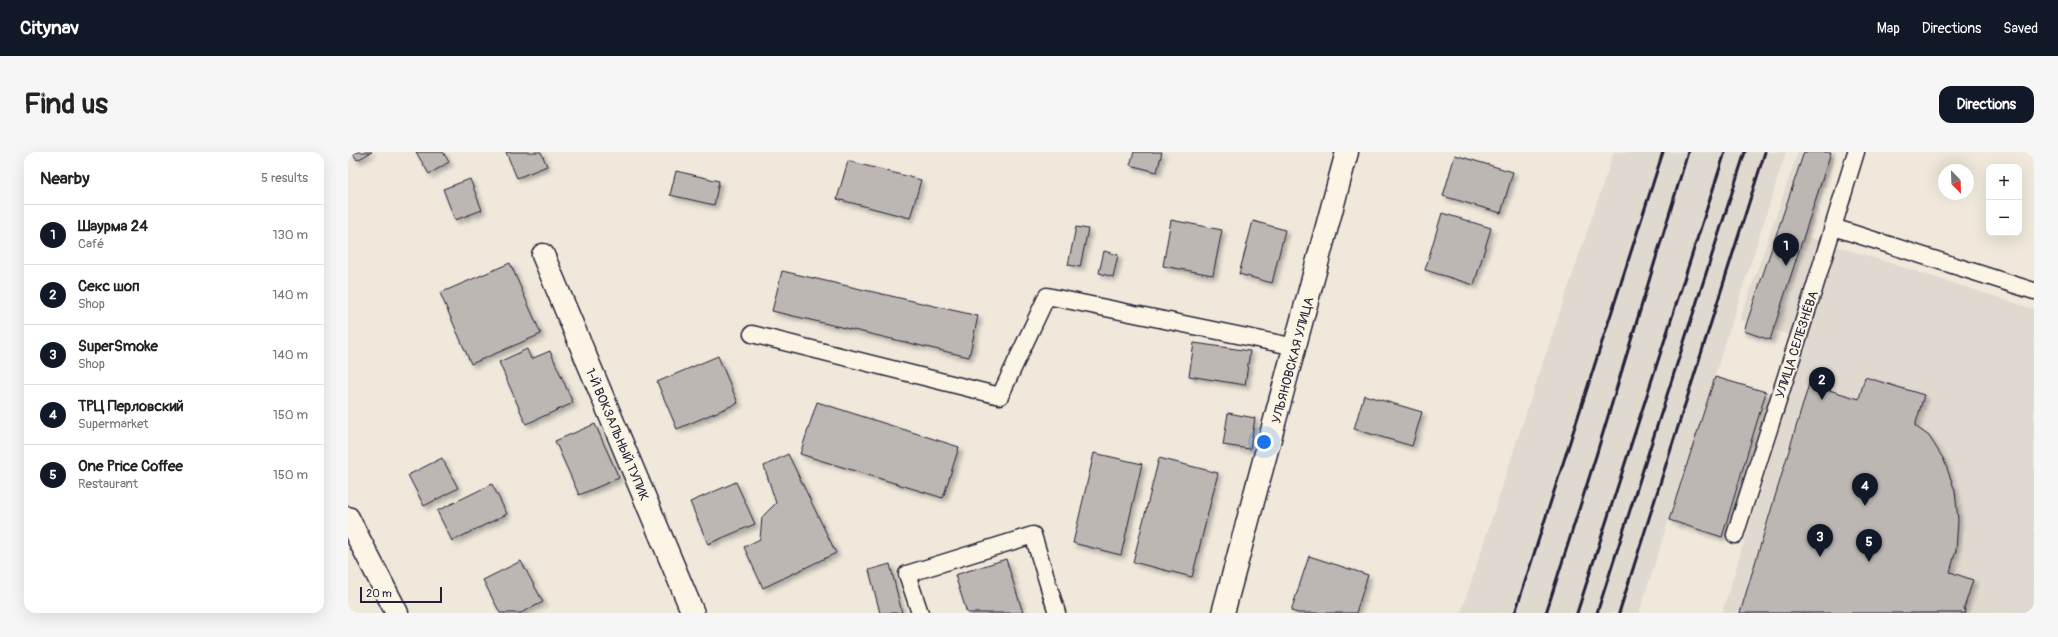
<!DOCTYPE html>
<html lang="en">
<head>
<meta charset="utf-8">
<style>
	:root { --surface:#fff; --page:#f6f6f6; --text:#222; --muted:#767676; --line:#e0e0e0; --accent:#111827 }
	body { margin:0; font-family:Pangolin,sans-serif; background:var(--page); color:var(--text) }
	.controls { position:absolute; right:12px; top:12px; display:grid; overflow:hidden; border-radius:8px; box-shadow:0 4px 16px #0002 }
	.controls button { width:36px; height:36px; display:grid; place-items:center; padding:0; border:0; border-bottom:1px solid var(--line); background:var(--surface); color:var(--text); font:20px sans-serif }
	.compass { position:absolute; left:1590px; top:12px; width:36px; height:36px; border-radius:50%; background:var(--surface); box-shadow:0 4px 16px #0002; rotate:157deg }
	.scale { position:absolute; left:12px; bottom:10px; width:82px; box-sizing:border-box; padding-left:4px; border:2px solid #22223b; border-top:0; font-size:11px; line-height:14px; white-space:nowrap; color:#22223b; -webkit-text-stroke:3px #fcf5e5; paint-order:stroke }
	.you { position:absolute; left:916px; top:290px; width:14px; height:14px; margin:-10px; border:3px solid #fff; border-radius:50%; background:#1a73e8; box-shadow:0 0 0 6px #1a73e833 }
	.badge { display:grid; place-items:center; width:26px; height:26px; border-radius:50%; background:var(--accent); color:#fff; font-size:13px; font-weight:700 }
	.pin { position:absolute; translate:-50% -33px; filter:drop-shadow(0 1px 2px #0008) }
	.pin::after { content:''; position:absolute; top:21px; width:14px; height:12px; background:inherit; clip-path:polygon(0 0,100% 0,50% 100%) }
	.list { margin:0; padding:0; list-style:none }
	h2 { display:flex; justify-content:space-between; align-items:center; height:52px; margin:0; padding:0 16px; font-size:17px }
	h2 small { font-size:13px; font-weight:400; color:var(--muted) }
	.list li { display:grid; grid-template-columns:26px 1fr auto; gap:12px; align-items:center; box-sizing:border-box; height:60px; padding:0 16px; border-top:1px solid var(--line) }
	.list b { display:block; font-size:15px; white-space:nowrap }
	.list p { margin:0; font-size:13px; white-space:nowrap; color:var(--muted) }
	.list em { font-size:13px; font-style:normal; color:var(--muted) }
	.map { position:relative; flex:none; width:1686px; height:461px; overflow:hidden; border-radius:12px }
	header { display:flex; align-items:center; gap:24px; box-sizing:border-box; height:56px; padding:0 20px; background:var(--accent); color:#fff }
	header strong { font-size:19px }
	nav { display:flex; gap:22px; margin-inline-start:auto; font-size:14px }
	.intro { display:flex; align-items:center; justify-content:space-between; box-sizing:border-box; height:96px; padding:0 24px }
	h1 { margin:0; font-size:28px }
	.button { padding:10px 18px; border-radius:12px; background:var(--accent); color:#fff; font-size:14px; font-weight:700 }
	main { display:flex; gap:24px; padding:0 24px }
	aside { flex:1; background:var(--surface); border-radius:12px; box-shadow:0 4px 16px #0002 }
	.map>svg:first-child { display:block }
</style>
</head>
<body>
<header>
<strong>Citynav</strong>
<nav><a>Map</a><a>Directions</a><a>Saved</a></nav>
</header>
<div class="intro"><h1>Find us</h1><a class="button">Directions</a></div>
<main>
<aside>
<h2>Nearby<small>5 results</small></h2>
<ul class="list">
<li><span class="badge">1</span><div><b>Шаурма 24</b><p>Café</p></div><em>130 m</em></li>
<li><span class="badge">2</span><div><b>Секс шоп</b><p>Shop</p></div><em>140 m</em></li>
<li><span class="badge">3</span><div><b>SuperSmoke</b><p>Shop</p></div><em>140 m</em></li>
<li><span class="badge">4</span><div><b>ТРЦ Перловский</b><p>Supermarket</p></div><em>150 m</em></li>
<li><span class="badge">5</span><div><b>One Price Coffee</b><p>Restaurant</p></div><em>150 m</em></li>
</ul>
</aside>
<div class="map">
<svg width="1686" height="461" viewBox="0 0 1686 461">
	<defs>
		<filter id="shadow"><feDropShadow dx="3.5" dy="3.5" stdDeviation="2" flood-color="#0004"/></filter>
	</defs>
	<rect width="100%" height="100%" fill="#efe8db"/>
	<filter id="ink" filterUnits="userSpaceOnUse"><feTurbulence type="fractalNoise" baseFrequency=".025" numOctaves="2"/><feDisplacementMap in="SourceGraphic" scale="8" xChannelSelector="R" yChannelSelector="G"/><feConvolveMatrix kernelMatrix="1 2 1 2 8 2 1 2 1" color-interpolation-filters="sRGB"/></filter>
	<g filter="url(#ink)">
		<g fill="#e0d9cf">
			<polygon points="1266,0 1438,0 1291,461 1113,461 1179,258"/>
			<polygon points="1450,0 1488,0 1460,85 1686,157 1686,461 1374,461 1459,188 1392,168"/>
		</g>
		<g fill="#bcb7b3" stroke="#22223b" filter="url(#shadow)">
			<polygon points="4,0 24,0 9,8"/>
			<polygon points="68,0 95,0 101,10 81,22"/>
			<polygon points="158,0 193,0 199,14 169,26"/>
			<polygon points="786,0 814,0 809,20 782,13"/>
			<polygon points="1456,0 1483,0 1422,188 1396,179"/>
			<polygon points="1107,3 1165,20 1153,61 1095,44"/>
			<polygon points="500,9 573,28 562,66 489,47"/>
			<polygon points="328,19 371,29 366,53 322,43"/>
			<polygon points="122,27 134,58 107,68 95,37"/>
			<polygon points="1094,61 1143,76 1126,133 1077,118"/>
			<polygon points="823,68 874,78 865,123 815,114"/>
			<polygon points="905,69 937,78 924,131 891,122"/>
			<polygon points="728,75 740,77 732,115 720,113"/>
			<polygon points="756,99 770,103 765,125 751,121"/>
			<polygon points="162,111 193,182 123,212 92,141"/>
			<polygon points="434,119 630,164 621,205 424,159"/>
			<polygon points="846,191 902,199 897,233 841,224"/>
			<polygon points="179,197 183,207 202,199 225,251 178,272 151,210"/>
			<polygon points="370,204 390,251 329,277 309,230"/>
			<polygon points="1367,225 1418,240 1374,385 1321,368"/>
			<polygon points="1517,225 1576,243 1567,274 1581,284 1596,308 1607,339 1610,368 1608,398 1602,420 1625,428 1616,456 1618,461 1392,461 1461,232 1511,247"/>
			<polygon points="1016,243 1074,260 1064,294 1006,277"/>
			<polygon points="469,250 611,295 595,346 452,302"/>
			<polygon points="880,261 907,266 902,297 875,293"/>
			<polygon points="247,272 271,326 231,343 207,289"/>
			<polygon points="746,301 794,312 773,403 725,391"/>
			<polygon points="440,302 488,401 415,436 396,395 412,387 414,365 428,351 416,314"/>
			<polygon points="94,306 110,336 76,354 60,323"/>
			<polygon points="811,306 870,321 844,425 785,410"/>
			<polygon points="388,330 407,372 360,392 342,350"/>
			<polygon points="144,332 159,362 104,389 89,359"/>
			<polygon points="961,404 1020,423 1008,461 950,461 943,459"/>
			<polygon points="658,407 675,461 619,461 607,423"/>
			<polygon points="173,409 195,450 173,461 152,461 135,428"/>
			<polygon points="542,412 554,461 532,461 521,418"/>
		</g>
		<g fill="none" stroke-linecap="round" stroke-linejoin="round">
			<defs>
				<g id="lane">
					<polyline points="1485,75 1686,139"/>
					<polyline points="404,182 652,244 699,144 948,195"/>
					<polyline points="1387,383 1466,137 1508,0"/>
					<polyline points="572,461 559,422 685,383 709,461"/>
				</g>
				<g id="street">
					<polyline points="195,103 345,461"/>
					<polyline points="0,366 49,461"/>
					<polyline points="875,461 999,0"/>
				</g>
			</defs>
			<use href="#lane" stroke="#22223b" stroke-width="19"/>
			<use href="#street" stroke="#22223b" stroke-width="25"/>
			<use href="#lane" stroke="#fcf5e5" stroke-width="16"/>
			<use href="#street" stroke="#fcf5e5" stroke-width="22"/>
			<g stroke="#22223b" stroke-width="3">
				<polyline points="1167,461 1315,0"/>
				<polyline points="1198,461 1248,304 1340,0"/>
				<polyline points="1229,461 1377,0"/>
				<polyline points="1249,461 1397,0"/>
				<polyline points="1271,461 1417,0"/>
			</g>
		</g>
	</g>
	<g text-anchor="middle" stroke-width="3.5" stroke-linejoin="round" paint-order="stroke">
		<g font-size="13" fill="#22223b" stroke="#fcf5e5">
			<text transform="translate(1448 192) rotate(-72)" y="5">УЛИЦА СЕЛЕЗНЁВА</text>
			<text transform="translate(944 208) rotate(-75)" y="5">УЛЬЯНОВСКАЯ УЛИЦА</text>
			<text transform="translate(270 282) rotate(67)" y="5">1-Й ВОКЗАЛЬНЫЙ ТУПИК</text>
		</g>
	</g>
</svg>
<div class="controls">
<button>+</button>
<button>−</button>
</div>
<svg class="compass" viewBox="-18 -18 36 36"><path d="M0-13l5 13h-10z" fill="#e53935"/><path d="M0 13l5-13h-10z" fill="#767676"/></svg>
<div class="scale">20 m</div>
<div class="you"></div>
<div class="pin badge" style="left:1438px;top:114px">1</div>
<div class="pin badge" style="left:1474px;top:248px">2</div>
<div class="pin badge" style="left:1472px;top:405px">3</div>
<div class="pin badge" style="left:1517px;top:354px">4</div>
<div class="pin badge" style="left:1521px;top:410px">5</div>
</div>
</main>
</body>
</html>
